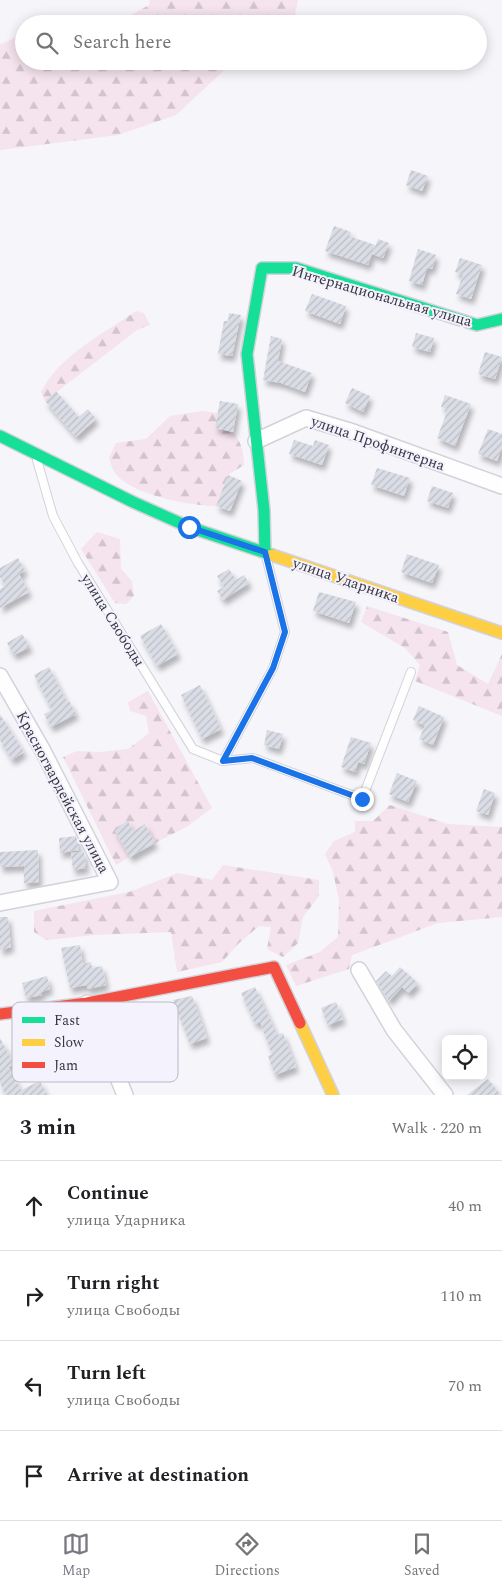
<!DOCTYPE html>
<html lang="en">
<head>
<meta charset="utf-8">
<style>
	:root { --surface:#fff; --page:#f2f2f2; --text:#202124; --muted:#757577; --line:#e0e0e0; --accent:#7a7881 }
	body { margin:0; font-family:Spectral,serif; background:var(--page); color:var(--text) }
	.controls { position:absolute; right:15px; bottom:15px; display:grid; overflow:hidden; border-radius:8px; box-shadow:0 2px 12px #0003 }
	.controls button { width:45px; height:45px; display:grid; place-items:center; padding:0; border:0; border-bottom:1px solid var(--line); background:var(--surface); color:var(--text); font:25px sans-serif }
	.stop { position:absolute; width:15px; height:15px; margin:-11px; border:4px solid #1a73e8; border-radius:50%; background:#fff }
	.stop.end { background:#1a73e8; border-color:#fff; box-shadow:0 1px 5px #0008 }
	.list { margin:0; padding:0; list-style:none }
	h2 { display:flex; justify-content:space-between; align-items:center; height:65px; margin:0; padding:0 20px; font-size:21px }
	h2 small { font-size:16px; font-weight:400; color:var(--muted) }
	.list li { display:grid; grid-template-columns:32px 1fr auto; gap:15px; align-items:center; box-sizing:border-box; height:90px; padding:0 20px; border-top:1px solid var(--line) }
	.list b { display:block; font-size:19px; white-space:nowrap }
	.list p { margin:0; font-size:16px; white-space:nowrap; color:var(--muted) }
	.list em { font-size:16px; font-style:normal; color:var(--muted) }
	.icon { flex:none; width:28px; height:28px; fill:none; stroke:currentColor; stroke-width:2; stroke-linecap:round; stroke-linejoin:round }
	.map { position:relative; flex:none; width:502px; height:1095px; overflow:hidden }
	.search { position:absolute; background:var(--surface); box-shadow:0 2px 12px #0003; left:15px; right:15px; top:15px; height:55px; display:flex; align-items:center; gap:12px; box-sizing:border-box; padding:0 18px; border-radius:28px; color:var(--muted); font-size:19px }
	.sheet { height:425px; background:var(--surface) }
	nav { display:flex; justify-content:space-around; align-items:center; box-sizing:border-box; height:70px; border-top:1px solid var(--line); background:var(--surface); font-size:14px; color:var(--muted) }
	nav a { display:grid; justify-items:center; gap:2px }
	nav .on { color:var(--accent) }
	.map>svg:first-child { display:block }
</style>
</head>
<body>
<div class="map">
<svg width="502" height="1095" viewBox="0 0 502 1095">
	<defs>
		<pattern id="forest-firs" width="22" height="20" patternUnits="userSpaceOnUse" patternTransform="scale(1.25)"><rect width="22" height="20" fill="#f5e3ed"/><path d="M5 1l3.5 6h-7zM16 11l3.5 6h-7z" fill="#d3c3cc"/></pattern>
		<pattern id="building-hatch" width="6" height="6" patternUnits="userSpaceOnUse" patternTransform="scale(1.25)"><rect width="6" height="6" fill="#dadde5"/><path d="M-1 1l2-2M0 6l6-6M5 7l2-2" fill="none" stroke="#bcbec6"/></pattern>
		<filter id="shadow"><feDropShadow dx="3" dy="5.5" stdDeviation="2.5" flood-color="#0004"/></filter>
	</defs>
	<rect width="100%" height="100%" fill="#f5f5fa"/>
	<g fill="url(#forest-firs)">
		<polygon points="150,0 298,0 293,24 115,24 149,5"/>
		<path d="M 24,35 L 24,61 L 234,61 L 176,115 L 118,135 L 0,150 L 0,44 C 9,42 14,36 24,35 Z"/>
		<path d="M 136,311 L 144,313 L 150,325 L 137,330 L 45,401 L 41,392 C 60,355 103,334 136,311 Z"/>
		<path d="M 202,411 L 218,413 L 215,428 L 233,432 C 242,444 243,450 244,465 L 228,475 L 216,506 C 191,506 131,495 115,473 C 112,469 111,463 109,458 L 116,443 L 146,439 L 170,416 Z"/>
		<polygon points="97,532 120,539 121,569 132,581 134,596 126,604 115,603 81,549"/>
		<polygon points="367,606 448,632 457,665 488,684 502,654 502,716 415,681 420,665 405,648 361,622"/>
		<polygon points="148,691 212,808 188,826 155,843 145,824 133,831 128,822 114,829 130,857 116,865 63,757 77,751 100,752 128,749 149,733 146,716 130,711 128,702"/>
		<polygon points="390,805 448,824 502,827 502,917 438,923 352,955 349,969 296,986 286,965 320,952 338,937 339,900 333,872 325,854 334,841 355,832 355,821 373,821"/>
		<polygon points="223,865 319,880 319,896 303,917 298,943 283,957 267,949 271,927 259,926 238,944 222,962 177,972 171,932 95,935 46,940 34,932 34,911 129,892 178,873 212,880"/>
	</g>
	<g fill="url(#building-hatch)" filter="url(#shadow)">
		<polygon points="411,170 428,176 422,191 406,185"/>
		<polygon points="334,226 351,232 349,236 375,245 368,265 325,251"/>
		<polygon points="378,239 389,243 383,258 372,254"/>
		<polygon points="418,249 436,255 432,269 427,268 422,285 409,281"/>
		<polygon points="460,258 482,265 471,299 456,294 463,275 455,272"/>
		<polygon points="312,294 346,306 340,324 305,311"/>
		<polygon points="229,313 241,315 232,356 218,354 224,321 228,321"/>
		<polygon points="416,333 434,338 430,352 412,347"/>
		<polygon points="271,336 282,339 278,361 312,373 305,392 281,383 263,380"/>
		<polygon points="485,352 502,357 495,379 478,374"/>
		<polygon points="352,388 370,396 363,412 345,403"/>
		<polygon points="56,391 79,417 88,409 96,419 76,437 45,401"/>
		<polygon points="445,395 471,404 455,446 437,438 448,409 441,407"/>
		<polygon points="220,401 238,404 233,432 215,428"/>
		<polygon points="488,429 502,434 502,448 497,461 478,454"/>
		<polygon points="294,440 313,446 315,440 329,445 322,465 289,454"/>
		<polygon points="377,468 410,478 404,496 371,485"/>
		<polygon points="228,475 242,481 230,511 216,506"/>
		<polygon points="432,486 453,493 448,508 427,501"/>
		<polygon points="407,554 439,565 432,583 401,572"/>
		<polygon points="18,558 25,571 19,574 29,592 0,608 0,589 6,586 0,577 0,568"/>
		<polygon points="229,569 236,580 244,575 249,583 223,600 217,591 224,587 217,576"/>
		<polygon points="319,592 356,602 349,623 313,611"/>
		<polygon points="161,624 178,654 157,666 140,636"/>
		<polygon points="22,634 30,647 14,655 7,643"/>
		<polygon points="49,667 67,702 69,701 76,714 51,727 44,714 52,710 34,675"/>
		<polygon points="200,685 221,729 202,739 181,695"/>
		<polygon points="419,706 444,717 433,745 419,739 425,726 413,720"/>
		<polygon points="0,714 24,752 12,760 0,740"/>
		<polygon points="267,730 283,734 279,749 264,745"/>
		<polygon points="351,737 371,743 364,764 358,762 355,772 341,767"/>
		<polygon points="397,773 417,781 408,802 389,794"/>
		<polygon points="484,789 495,793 488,815 476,811"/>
		<polygon points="128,821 133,831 145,824 155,843 130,857 114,829"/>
		<polygon points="76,836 79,850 60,853 59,838"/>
		<polygon points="38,850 39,882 24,883 24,866 0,867 0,852"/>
		<polygon points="84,852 86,868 73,870 71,853"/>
		<polygon points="0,917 8,917 11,947 0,950"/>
		<polygon points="80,945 83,964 91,962 92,968 102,966 106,985 88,989 87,985 70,988 61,948"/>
		<polygon points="400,967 418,983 409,993 402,987 389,1001 376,981 386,971 392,976"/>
		<polygon points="47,976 50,989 41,992 42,995 26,998 22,983"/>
		<polygon points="255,987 277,1035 283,1033 296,1067 275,1075 268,1056 272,1054 260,1022 255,1024 241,993"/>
		<polygon points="192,996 207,1038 190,1044 173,1000"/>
		<polygon points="336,1002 343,1019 328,1025 321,1008"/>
		<polygon points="0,1038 14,1064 9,1067 21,1090 40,1081 47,1095 6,1095 0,1083"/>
		<polygon points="488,1079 501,1095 467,1095"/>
	</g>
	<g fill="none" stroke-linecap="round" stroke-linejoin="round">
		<defs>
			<g id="lane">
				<polyline points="37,460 53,516 78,563 193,749 223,761 273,668 285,632 266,556"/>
				<polyline points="223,761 253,758 362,799 411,672"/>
			</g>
			<g id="street">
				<polyline points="256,441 306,418 353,432 502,486"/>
				<polyline points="0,676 43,751 110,882 0,903"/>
				<polyline points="359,970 394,1030 445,1095"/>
				<polyline points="87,1003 125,1095"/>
			</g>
			<g id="fast">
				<polyline points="0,436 133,502 189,527 272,555"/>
				<polyline points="265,552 264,510 247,354 262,268 296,268 477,325 502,319"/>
			</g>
			<g id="slow">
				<polyline points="272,555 502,633"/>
				<polyline points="300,1023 333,1095"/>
			</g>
			<polyline id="jam" points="0,1014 87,1003 274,967 300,1023"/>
		</defs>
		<use href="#lane" stroke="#d3d2da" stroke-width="10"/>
		<use href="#street" stroke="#d3d2da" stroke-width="18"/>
		<use href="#fast" stroke="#d3d2da" stroke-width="14"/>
		<use href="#slow" stroke="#d3d2da" stroke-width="14"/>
		<use href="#jam" stroke="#d3d2da" stroke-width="14"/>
		<use href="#lane" stroke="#fefefe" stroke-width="8"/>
		<use href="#street" stroke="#fefefe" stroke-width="15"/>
		<use href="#fast" stroke="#16e098" stroke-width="11"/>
		<use href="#slow" stroke="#ffcf43" stroke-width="11"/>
		<use href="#jam" stroke="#f24e42" stroke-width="11"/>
	</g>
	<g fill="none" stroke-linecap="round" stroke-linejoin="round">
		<polyline stroke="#1a73e8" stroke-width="6" points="189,527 265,552 285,632 273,668 223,761 252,758 362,799"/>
	</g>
	<g text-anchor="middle" stroke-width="4" stroke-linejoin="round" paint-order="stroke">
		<g font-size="15" fill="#373540" stroke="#f4f2fd">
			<text transform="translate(382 296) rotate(16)" y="5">Интернациональная улица</text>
			<text transform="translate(378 443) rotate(19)" y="5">улица Профинтерна</text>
			<text transform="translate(346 580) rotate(19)" y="5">улица Ударника</text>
			<text transform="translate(113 620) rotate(58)" y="5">улица Свободы</text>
			<text transform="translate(63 792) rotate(62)" y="5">Красногвардейская улица</text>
		</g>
	</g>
	<rect x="12" y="1002" width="166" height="80" rx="8" fill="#f4f2fd" stroke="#bbb9c4" stroke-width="1"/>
	<rect x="22" y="1017" width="23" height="6" fill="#16e098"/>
	<rect x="22" y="1039" width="23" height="7" fill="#ffcf43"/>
	<rect x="22" y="1062" width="23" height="6" fill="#f24e42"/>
	<g font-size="14" fill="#373540">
		<text x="54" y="1025">Fast</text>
		<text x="54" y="1047">Slow</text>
		<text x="54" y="1070">Jam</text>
	</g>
</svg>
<div class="controls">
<button><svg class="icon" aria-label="locate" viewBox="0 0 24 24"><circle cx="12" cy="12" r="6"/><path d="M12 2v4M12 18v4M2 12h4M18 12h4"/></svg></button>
</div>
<div class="stop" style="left:189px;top:527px"></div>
<div class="stop end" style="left:362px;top:799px"></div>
<div class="search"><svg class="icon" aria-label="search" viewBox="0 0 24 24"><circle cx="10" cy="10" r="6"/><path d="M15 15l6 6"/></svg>Search here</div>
</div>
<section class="sheet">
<h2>3 min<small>Walk · 220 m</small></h2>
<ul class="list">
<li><svg class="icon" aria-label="ahead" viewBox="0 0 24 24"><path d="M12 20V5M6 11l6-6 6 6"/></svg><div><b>Continue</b><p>улица Ударника</p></div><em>40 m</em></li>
<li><svg class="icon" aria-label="right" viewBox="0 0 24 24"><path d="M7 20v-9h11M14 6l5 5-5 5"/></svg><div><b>Turn right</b><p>улица Свободы</p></div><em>110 m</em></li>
<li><svg class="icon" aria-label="left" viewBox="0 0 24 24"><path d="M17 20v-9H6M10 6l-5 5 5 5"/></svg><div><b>Turn left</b><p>улица Свободы</p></div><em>70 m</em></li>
<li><svg class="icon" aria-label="arrive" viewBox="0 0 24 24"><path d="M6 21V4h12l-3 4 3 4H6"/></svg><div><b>Arrive at destination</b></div></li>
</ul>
</section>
<nav>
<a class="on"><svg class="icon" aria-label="map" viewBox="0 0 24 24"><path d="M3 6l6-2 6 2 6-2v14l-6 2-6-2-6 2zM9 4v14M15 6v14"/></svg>Map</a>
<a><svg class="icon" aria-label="directions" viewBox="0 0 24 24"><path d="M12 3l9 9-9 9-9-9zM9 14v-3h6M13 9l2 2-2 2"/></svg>Directions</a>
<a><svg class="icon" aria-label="saved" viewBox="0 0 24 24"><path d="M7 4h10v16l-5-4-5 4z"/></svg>Saved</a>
</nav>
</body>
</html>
